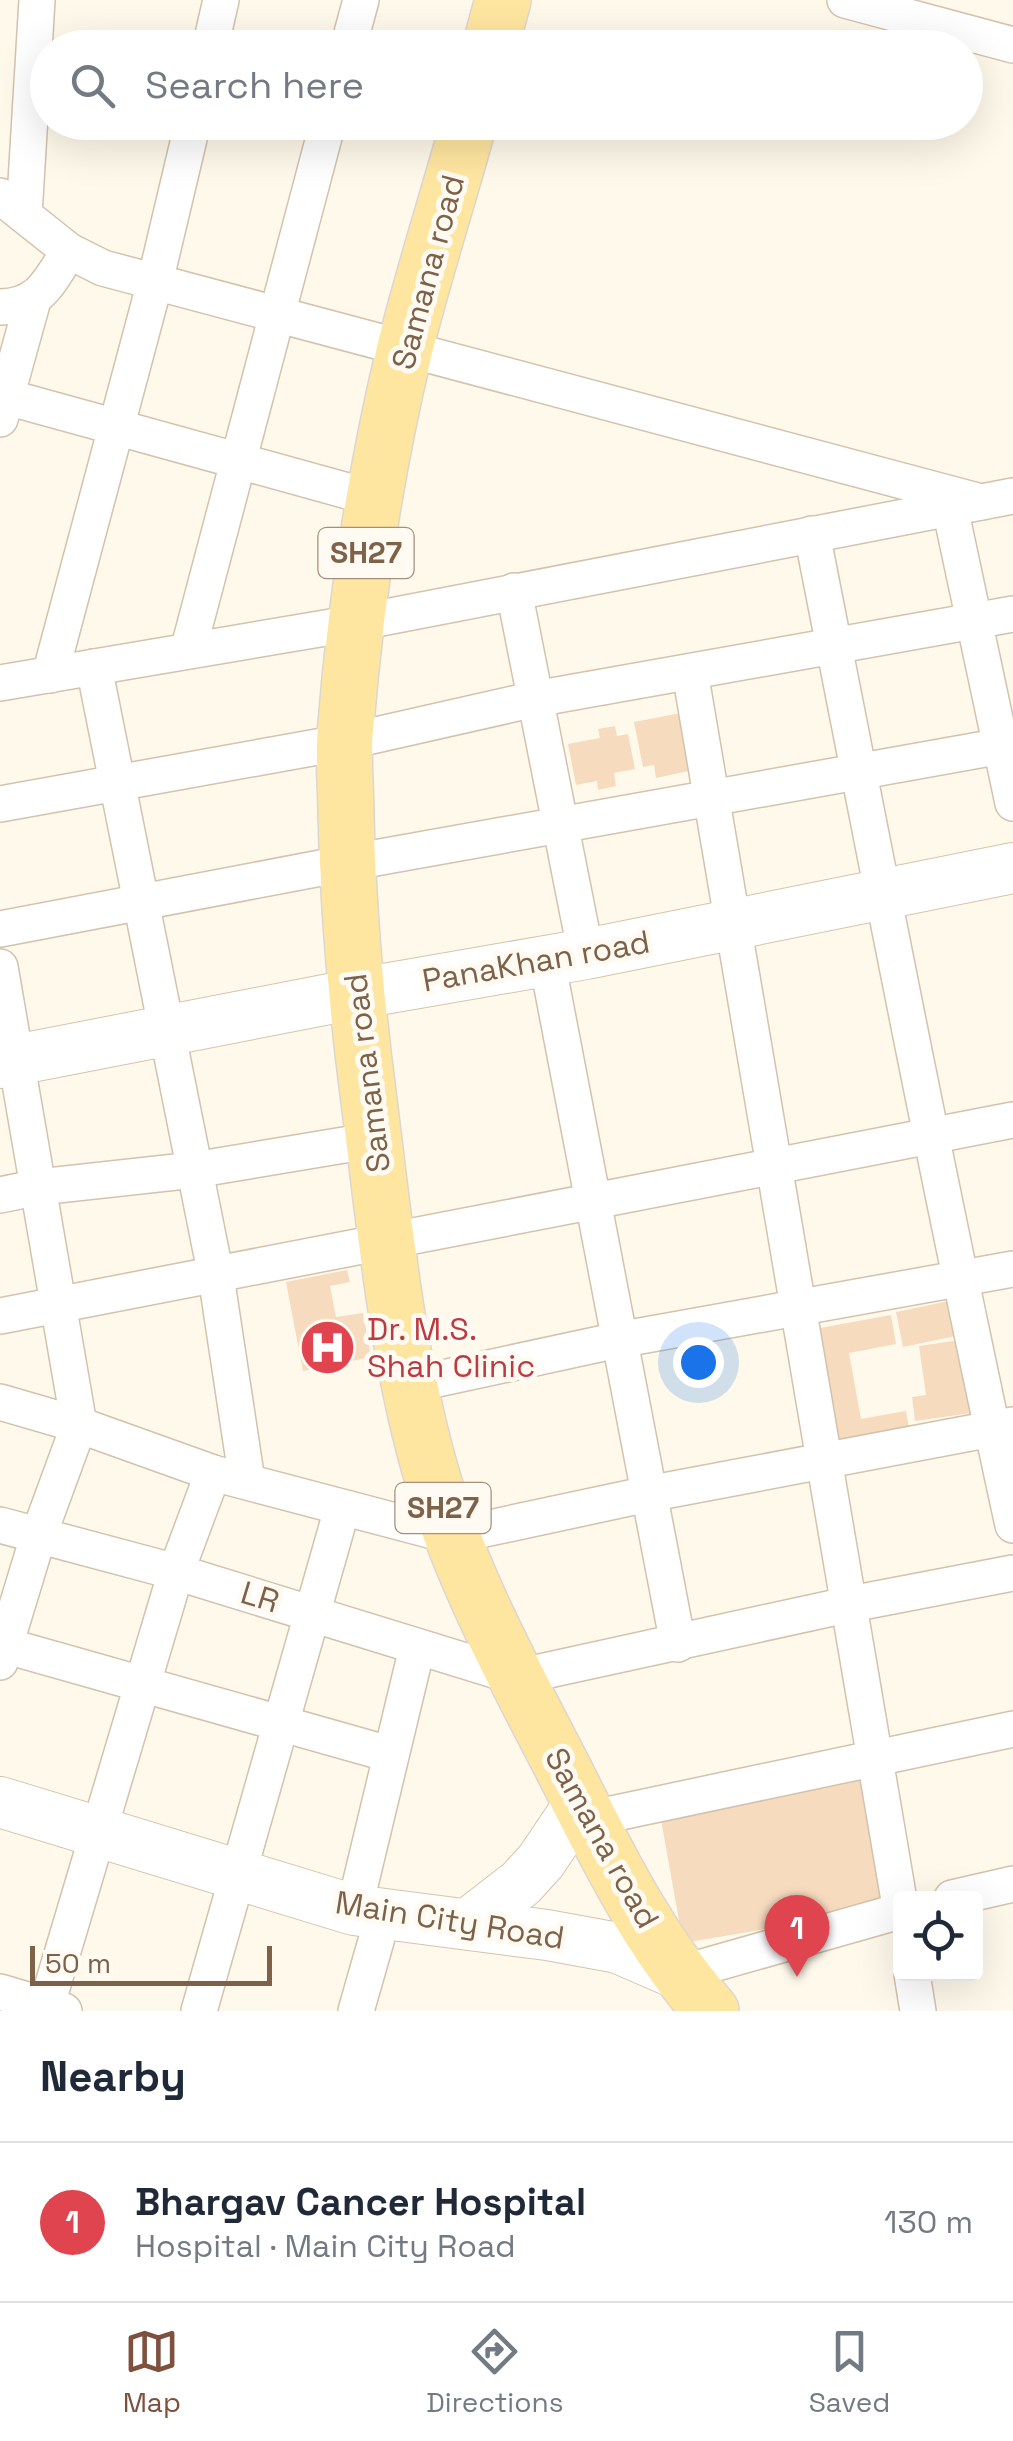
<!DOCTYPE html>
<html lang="en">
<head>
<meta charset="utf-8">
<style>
	:root { --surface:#fff; --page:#f2f2f3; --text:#1f2937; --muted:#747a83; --line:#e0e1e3; --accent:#7e503e }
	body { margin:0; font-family:"Space Grotesk",sans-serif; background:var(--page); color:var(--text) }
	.controls { position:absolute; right:30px; bottom:30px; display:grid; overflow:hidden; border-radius:10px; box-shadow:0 10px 40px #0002 }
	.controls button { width:90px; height:90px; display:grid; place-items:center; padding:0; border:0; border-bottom:2px solid var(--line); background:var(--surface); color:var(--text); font:50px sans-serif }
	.scale { position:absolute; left:30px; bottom:25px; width:242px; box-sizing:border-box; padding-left:10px; border:5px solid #7d6149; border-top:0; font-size:28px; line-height:35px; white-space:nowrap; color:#7d6149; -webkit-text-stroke:8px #fffbf2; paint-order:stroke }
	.you { position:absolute; left:698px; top:1362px; width:35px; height:35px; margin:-25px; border:8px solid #fff; border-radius:50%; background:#1a73e8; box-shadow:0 0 0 15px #1a73e833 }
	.badge { display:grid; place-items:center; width:65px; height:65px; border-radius:50%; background:var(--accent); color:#fff; font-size:32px; font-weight:700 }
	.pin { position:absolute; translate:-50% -82px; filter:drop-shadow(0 2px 5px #0008) }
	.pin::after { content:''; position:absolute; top:52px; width:35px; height:30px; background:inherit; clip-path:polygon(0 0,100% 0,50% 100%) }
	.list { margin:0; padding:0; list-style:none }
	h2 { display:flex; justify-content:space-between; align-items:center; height:130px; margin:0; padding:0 40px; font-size:42px }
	h2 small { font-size:32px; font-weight:400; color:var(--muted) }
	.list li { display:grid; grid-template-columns:65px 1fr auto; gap:30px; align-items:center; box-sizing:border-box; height:160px; padding:0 40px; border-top:2px solid var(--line) }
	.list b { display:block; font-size:38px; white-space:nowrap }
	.list p { margin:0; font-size:32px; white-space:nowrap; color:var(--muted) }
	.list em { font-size:32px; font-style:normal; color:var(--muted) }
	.icon { flex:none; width:55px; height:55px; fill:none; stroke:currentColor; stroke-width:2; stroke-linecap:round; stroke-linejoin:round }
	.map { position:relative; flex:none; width:1013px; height:2011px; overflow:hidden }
	.search { position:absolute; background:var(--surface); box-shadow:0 10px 40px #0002; left:30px; right:30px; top:30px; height:110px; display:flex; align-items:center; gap:25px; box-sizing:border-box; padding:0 35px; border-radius:55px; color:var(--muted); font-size:38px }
	.sheet { height:290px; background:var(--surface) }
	nav { display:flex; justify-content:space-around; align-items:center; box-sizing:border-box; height:140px; border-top:2px solid var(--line); background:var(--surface); font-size:28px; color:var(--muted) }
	nav a { display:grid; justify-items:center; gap:5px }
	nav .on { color:var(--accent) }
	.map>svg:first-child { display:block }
</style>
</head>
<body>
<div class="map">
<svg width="1013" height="2011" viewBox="0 0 1013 2011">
	<rect width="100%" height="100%" fill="#fef9ea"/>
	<g fill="#f6dbbf">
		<polygon points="686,712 698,769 656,778 654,765 643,767 634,722"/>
		<polygon points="615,726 617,736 628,734 635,769 614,773 616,786 598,790 597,781 576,785 568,744 600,738 598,729"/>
		<polygon points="347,1270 350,1282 330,1286 336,1317 363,1313 371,1357 303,1371 286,1282"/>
		<polygon points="954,1300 961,1335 903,1347 896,1312"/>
		<polygon points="891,1315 896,1344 849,1353 861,1419 906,1411 909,1428 830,1442 809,1330"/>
		<polygon points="967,1339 978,1412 915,1421 912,1397 926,1395 919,1346"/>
		<polygon points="865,1779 888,1908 683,1943 660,1814"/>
	</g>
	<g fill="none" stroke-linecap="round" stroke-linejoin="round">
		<defs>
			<g id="street">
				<polyline points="845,0 1013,45"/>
				<polyline points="210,48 221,0"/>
				<polyline points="348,48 361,0"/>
				<polyline points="0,196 69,251 103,268 981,502"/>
				<polyline points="24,215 37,0"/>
				<path d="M 0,307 C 40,307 50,280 69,251"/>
				<polyline points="0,395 373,498"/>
				<polyline points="0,419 33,300"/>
				<polyline points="950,508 1013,803"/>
				<path d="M 812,534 C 877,865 941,1196 1013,1525"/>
				<polyline points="514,591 586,954"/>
				<polyline points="188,651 328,122"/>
				<polyline points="94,667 216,1276 247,1481"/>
				<polyline points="690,672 900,1906"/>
				<polyline points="50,675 155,282 193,122"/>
				<polyline points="0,683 355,623 1013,496"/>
				<polyline points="0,804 345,742 535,699 1013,614"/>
				<polyline points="0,929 347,863 1013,744"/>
				<polyline points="547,961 678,1644"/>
				<polyline points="0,967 79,1425 38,1537 0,1662"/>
				<polyline points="0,1195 39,1187 194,1170 374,1140"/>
				<polyline points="0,1316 1013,1120"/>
				<polyline points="410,1385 618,1340 1013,1269"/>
				<polyline points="0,1402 79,1425 213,1473 452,1536 648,1494 1013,1425"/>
				<polyline points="0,1525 176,1572 517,1677 851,1604 1013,1573"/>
				<polyline points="0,1644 389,1754"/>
				<polyline points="588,1819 1013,1729"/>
				<polyline points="952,1898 1013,1884"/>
				<polyline points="354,1910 417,1648"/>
				<polyline points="678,1974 900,1911"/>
				<polyline points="912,1974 918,2011"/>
				<polyline points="0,1992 64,2011"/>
				<polyline points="45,2011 176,1572 213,1473"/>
				<polyline points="199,2011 342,1509"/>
				<polyline points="356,2011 384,1913"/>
			</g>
			<g id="secondary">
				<polyline points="0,1063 355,994 586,954 1013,868"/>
				<polyline points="0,1802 354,1910 547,1935 618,1948 678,1974"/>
				<polyline points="468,1924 521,1883 541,1861 580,1803"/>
			</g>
			<g id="primary">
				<polyline points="490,48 503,0"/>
				<path d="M 469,122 C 448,199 423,275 404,352 C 374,478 355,607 345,735 C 343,762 346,789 346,815 C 348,908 356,1000 368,1093 C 384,1217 395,1345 429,1466 C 459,1574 515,1675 566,1774 C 607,1856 650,1943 711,2011"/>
			</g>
		</defs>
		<use href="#street" stroke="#d3c2ad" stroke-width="38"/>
		<use href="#secondary" stroke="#d6c3ab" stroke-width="52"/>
		<use href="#primary" stroke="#ddd6d0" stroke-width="58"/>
		<use href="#street" stroke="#fff" stroke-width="35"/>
		<use href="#secondary" stroke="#fff" stroke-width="50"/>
		<use href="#primary" stroke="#ffe6a0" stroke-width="55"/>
	</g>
	<defs>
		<symbol id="hospital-disc" viewBox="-11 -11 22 22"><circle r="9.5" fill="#e0444e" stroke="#fffbf2"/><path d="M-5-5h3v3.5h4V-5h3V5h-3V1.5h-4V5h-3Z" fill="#fff"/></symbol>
	</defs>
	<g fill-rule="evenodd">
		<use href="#hospital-disc" x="296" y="1316" width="63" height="63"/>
	</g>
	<g text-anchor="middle" stroke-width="10" stroke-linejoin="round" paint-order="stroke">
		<g fill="#fffbf2" stroke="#a48f7c" stroke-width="2.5">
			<rect x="318.5" y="528" width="95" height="50" rx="8"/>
			<rect x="395.5" y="1483" width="95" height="50" rx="8"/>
		</g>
		<g font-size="30" font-weight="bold" fill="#7d6149">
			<text x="366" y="563">SH27</text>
			<text x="443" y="1518">SH27</text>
		</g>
		<g font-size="32" fill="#7d6149" stroke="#fffbf2">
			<text transform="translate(428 272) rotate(-75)" y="11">Samana road</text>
			<text transform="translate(536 961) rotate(-10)" y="11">PanaKhan road</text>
			<text transform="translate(367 1073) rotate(-97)" y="11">Samana road</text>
			<text transform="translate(260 1597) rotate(17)" y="11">LR</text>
			<text transform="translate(602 1838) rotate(61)" y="11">Samana road</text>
			<text transform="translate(450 1920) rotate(9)" y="11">Main City Road</text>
		</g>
		<g font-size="32" fill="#be3a42" stroke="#fffbf2" text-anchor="start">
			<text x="367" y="1340">Dr. M.S.<tspan x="367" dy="37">Shah Clinic</tspan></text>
		</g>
	</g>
</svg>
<div class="controls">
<button><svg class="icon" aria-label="locate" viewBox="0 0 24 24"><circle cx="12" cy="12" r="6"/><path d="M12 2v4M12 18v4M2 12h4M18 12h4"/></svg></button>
</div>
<div class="scale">50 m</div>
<div class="you"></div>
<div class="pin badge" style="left:797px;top:1977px;background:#e0444e">1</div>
<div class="search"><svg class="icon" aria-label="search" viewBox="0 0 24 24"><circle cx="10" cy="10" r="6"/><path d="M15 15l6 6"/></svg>Search here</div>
</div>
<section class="sheet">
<h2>Nearby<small></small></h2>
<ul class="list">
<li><span class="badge" style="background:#e0444e">1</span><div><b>Bhargav Cancer Hospital</b><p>Hospital · Main City Road</p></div><em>130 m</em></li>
</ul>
</section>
<nav>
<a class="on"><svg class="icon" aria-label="map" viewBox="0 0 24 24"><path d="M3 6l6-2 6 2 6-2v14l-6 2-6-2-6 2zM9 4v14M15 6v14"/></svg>Map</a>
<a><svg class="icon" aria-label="directions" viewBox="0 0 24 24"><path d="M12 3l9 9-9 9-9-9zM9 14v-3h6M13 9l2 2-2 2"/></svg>Directions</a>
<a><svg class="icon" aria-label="saved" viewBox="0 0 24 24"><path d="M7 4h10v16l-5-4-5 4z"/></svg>Saved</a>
</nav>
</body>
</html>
